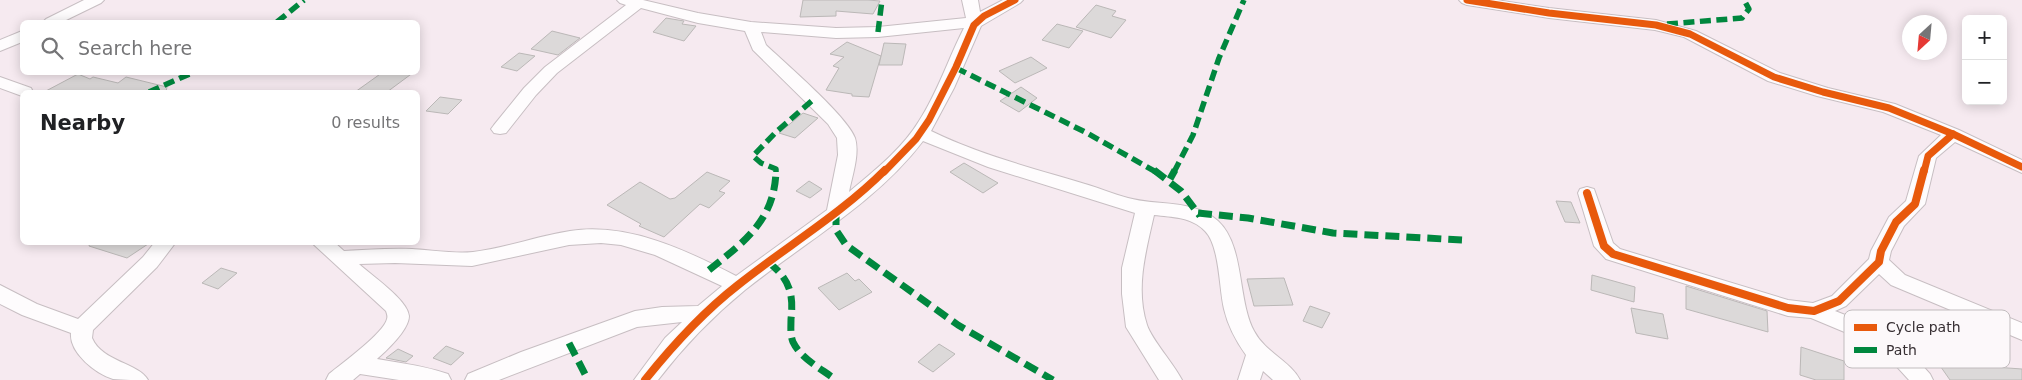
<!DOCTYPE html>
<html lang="en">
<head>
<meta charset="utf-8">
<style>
	:root { --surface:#fff; --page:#f6f6f6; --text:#202124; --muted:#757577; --line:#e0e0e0 }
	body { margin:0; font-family:"DejaVu Sans",sans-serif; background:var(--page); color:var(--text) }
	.controls { position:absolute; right:15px; top:15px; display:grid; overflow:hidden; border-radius:8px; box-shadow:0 2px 12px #0003 }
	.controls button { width:45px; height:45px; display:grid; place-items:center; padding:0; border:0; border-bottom:1px solid var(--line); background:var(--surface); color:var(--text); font:25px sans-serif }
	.compass { position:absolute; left:1902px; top:15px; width:45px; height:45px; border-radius:50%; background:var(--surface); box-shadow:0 2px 12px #0003; rotate:206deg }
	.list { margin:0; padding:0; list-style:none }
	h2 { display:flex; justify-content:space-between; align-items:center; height:65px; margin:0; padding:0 20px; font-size:21px }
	h2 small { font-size:16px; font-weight:400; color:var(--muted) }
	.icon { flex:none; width:28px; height:28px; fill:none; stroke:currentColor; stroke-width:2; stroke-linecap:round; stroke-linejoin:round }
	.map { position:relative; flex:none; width:2022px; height:380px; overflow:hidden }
	.search { position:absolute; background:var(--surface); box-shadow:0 2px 12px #0003; left:20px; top:20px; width:400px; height:55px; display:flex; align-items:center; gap:12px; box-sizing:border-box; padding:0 18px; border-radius:8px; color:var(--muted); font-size:19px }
	.panel { position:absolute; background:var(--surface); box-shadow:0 2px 12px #0003; left:20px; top:90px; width:400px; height:155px; border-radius:8px }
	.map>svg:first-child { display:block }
</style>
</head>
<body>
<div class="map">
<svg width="2022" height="380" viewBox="0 0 2022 380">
	<rect width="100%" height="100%" fill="#f6eaf0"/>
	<g fill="#dcd9d9" stroke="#bbb8b7">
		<polygon points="803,0 868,0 880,1 873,14 836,11 836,16 800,17"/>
		<polygon points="1096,5 1116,11 1112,16 1126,20 1111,38 1076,27"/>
		<polygon points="666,18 684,21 682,24 696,26 684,41 653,32"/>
		<polygon points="1057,24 1083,31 1069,48 1042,40"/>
		<polygon points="552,31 580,38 558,55 531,49"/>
		<polygon points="847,42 881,56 869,97 852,96 852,94 826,90 839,68 833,66 844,57 830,54"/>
		<polygon points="884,43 906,44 902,65 879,65"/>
		<polygon points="519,53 535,56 517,71 501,67"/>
		<polygon points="1031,57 1047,68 1015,83 999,71"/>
		<polygon points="383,72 414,72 387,92 355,92"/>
		<polygon points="78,74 90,79 93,77 118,83 126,77 167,87 166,92 44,92"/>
		<polygon points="1021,87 1037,98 1019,112 1000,101"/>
		<polygon points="440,97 462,100 448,114 426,111"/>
		<polygon points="803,113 818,118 795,138 779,133"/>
		<polygon points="964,163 998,183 983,193 950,172"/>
		<polygon points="707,172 730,181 719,191 725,193 709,208 700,204 664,237 639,226 641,224 607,205 640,182 670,199 675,198"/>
		<polygon points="809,181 822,189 810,198 796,191"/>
		<polygon points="1556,201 1571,202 1580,223 1565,222"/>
		<polygon points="90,242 151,242 127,258 89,246"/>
		<polygon points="221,268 237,273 218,289 202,283"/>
		<polygon points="847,273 855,281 859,279 872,292 839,310 818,288"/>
		<polygon points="1592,275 1635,287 1634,302 1591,290"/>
		<polygon points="1284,278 1293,305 1254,306 1247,279"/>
		<polygon points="1686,286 1767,311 1768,332 1686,309"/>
		<polygon points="1310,306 1330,313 1322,328 1303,321"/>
		<polygon points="1631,308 1663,314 1668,339 1636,333"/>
		<polygon points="1947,343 1977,345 1994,367 2022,369 2022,380 1950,380 1929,350 1953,351"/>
		<polygon points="939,344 955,354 933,372 918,362"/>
		<polygon points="446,346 464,353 451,365 433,358"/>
		<polygon points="1801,347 1844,361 1844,380 1816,380 1800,375"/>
		<polygon points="398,349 413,356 406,362 386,358"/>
	</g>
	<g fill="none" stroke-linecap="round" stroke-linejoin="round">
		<defs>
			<g id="minor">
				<polygon points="84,0 104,0 101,3 62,22 43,22 46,19"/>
				<path d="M 617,0 L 643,0 L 698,13 L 751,22 L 836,28 L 878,27 L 966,18 L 962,0 L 978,0 L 980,12 L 1003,0 L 1023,0 L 1020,3 L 981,26 L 954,88 L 931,131 C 980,155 1032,168 1085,184 C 1099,188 1113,194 1128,198 C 1157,206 1194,199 1218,221 C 1245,246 1237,299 1254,331 C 1265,352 1291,362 1300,380 L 1273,380 L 1263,371 L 1260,380 L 1238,380 L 1246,355 C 1236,341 1228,326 1224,309 C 1219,289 1220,246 1205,231 C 1192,217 1172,217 1154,215 C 1146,251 1135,288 1147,325 C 1152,340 1174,364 1182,380 L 1159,380 L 1126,327 L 1122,294 L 1122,268 L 1135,213 L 988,167 L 923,141 C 876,203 805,242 745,290 C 712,317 684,346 658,380 L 634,380 L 665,338 L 682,322 L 637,327 L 499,380 L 465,380 L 468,374 L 521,352 L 635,311 L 662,307 L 698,306 L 722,286 L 655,255 L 621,245 L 601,243 L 569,245 L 472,266 L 395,263 L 359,264 C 371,275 408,300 409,316 C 409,330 386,351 377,359 C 401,363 425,366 448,374 L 451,380 L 399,380 L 360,374 L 353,380 L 326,380 L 329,374 C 341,364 384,333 387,319 C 388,316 387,314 386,311 L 311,242 L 334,242 L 344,251 C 367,250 389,248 412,249 C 432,250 453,254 473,252 C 506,248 537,236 570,231 C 627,222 686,250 736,276 L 827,210 L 838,155 L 837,138 L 828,124 L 753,50 L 745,31 L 698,23 L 641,8 L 557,73 L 536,95 L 506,133 L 500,134 L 494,133 L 491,129 L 494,125 L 524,88 L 545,67 L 626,5 L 620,3 ZM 964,28 C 948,59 938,92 919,121 C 902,149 874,171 849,192 C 852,176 860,154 855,138 C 847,116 786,64 766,45 L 761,32 L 836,38 L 878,37 Z"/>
				<polygon points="1459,0 1496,0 1549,8 1656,20 1696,31 1780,73 1828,88 1895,104 1959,130 2022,160 2022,173 1955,142 1936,158 1925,204 1904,226 1891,251 1889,260 1905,275 2022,323 2022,340 1891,285 1879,274 1846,306 1835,311 1894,334 1930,374 1933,380 1909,380 1878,346 1811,318 1788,316 1606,259 1594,246 1578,193 1580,189 1587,187 1594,189 1613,243 1620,249 1788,300 1813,303 1832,296 1869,259 1871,251 1889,217 1906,201 1919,156 1941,135 1883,112 1817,96 1768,81 1684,37 1655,30 1549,18 1467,5 1462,3"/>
				<polygon points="22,31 22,42 0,51 0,40"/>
				<polygon points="0,77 31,88 33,92 22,92 22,96 0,88"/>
				<path d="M 155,242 L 176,242 L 157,267 L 93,330 L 92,338 C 102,362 139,363 148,380 C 138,380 123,380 113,379 C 96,374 69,353 71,333 L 22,315 L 0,304 L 0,285 L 37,304 L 78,319 L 143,257 Z"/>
			</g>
		</defs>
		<use href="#minor" stroke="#c7bec2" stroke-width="2"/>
		<use href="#minor" fill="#fefcfd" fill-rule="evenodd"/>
		<g stroke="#00873e" stroke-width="5.5" stroke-dasharray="11 5.5" stroke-linecap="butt">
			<polyline points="277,22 304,0"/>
			<polyline points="1667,24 1742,18 1749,9 1744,0"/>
			<polyline points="878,32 882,0"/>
			<polyline points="956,68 1087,133 1156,172"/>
			<polyline points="149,92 194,72"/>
			<polyline points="776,172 776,169 761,163 753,156 776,132 814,99"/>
			<polyline points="1174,172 1193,135 1219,58 1244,0"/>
		</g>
		<g stroke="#00873e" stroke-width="7" stroke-dasharray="14 7" stroke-linecap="butt">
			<polyline points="1154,170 1181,191 1200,216"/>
			<polyline points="1170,179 1175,170"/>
			<polyline points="836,211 836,230 846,245 958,325 1053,380"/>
			<polyline points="1198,213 1248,218 1333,233 1462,240"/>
			<path d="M 768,262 C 789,278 794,293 791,319 C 791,326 790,335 793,342 C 801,359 822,369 836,380"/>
			<path d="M 709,270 C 745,241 775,220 776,170"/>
			<polyline points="569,343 588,380"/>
		</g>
		<defs>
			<g id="cycleway-far1">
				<polyline points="1467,0 1549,13 1656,25 1690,34 1774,77 1823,92 1889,108 1953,134 2022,167"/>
				<polyline points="884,172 916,139 929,120 956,67 974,25 984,16 1015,0"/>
				<polyline points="1924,172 1928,156 1953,134"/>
			</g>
			<g id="cycleway">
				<polyline points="1587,193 1604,246 1613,254 1788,308 1814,311 1839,301 1879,262 1881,251 1896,222 1915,204 1924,170"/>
				<path d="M 645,380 C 673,345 702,313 738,285 C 787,246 841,214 885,170"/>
			</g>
		</defs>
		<use href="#cycleway-far1" stroke="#fcf8fa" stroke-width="9"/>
		<use href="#cycleway" stroke="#fcf8fa" stroke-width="11"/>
		<use href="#cycleway-far1" stroke="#e8590c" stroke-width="7"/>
		<use href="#cycleway" stroke="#e8590c" stroke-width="8"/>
	</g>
	<rect x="1844" y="310" width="166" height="58" rx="8" fill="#fcf8fa" stroke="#c1bcbe" stroke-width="1"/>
	<rect x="1854" y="324" width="23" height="7" fill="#e8590c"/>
	<rect x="1854" y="347" width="23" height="6" fill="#00873e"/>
	<g font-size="14" fill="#372f33">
		<text x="1886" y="332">Cycle path</text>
		<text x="1886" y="355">Path</text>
	</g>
</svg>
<div class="controls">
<button>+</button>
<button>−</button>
</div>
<svg class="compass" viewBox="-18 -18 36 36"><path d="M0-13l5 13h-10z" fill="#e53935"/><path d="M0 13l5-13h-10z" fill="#757577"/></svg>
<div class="search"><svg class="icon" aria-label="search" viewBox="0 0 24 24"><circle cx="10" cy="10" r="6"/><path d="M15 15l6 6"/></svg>Search here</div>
<section class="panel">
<h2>Nearby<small>0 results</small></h2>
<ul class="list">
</ul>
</section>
</div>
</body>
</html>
